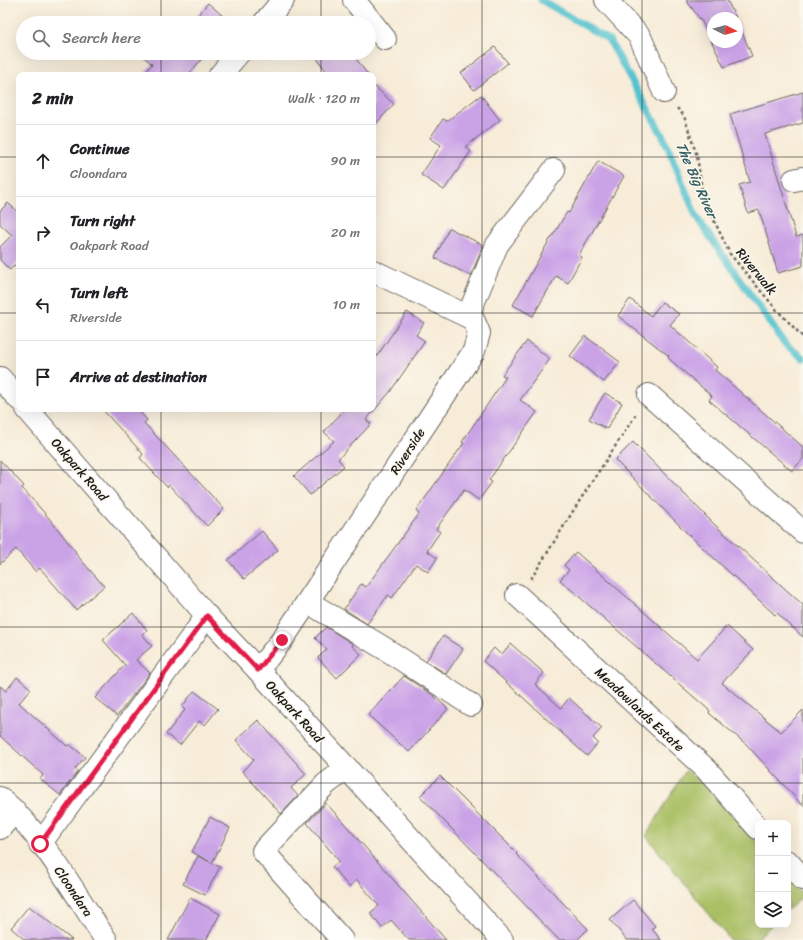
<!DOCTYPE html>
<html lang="en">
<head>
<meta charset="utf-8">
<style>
	:root { --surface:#fff; --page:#f6f6f6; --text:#202124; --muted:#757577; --line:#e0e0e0 }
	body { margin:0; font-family:Sriracha,sans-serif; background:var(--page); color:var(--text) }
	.controls { position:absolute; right:12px; bottom:12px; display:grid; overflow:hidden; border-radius:8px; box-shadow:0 4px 16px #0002 }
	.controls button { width:36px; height:36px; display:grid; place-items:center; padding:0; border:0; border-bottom:1px solid var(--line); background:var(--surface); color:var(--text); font:20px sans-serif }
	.compass { position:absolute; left:707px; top:12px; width:36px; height:36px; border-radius:50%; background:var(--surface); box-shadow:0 4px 16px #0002; rotate:96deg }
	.stop { position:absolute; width:12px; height:12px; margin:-9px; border:3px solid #e11d48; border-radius:50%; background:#fff }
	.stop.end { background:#e11d48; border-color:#fff; box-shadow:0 1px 4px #0008 }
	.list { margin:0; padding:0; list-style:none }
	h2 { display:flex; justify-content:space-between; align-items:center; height:52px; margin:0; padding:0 16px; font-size:17px }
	h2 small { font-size:13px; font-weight:400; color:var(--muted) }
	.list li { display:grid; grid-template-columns:26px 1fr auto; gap:12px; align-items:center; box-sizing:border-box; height:72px; padding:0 16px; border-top:1px solid var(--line) }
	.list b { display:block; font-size:15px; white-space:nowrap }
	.list p { margin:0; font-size:13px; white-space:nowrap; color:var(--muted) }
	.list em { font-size:13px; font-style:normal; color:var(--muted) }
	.icon { flex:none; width:22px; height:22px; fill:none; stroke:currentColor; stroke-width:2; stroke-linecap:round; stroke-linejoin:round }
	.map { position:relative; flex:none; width:803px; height:940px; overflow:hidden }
	.search { position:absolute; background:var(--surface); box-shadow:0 4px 16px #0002; left:16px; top:16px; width:360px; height:44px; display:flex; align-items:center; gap:10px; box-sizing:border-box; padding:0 14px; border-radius:22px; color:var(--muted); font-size:15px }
	.panel { position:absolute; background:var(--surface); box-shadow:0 4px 16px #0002; left:16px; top:72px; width:360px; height:340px; border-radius:8px }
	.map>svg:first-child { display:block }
</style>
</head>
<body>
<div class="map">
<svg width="803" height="940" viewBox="0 0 803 940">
	<rect width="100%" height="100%" fill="#fbf7ec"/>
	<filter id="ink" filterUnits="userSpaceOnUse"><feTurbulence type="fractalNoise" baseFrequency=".025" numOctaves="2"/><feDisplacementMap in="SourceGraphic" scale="8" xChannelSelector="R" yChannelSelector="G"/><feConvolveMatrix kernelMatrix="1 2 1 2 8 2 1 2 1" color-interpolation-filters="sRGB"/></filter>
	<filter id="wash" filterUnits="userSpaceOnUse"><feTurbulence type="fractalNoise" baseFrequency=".012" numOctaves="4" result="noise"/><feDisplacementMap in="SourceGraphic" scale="16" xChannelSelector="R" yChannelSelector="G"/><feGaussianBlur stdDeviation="0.9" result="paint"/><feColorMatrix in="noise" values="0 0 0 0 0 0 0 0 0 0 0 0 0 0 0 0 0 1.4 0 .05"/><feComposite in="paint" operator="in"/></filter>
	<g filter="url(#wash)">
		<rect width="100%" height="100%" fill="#f7ecd8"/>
		<g fill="#a9bf63" stroke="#626e40">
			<polygon points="686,770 719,798 758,843 758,925 772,925 755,940 730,940 646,836"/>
			<polygon points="788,877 801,892 802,897 788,910"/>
		</g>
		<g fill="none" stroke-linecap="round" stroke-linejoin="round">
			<polyline stroke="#55c2cf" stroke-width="7" points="541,0 609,40 664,138 697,218 785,344 803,358"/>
		</g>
		<g id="blocks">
			<g fill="#caa3e7">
				<polygon points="686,0 727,0 736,18 713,18 713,42 737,42 737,20 752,56 724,67 702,22"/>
				<polygon points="208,3 231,23 191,23"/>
				<polygon points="495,47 508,63 474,90 461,73"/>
				<polygon points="139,53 207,53 188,75 143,75 152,64"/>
				<polygon points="313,53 352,53 368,75 329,75"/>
				<polygon points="373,85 394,104 373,127"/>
				<polygon points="803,92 803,123 765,134 796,237 803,235 803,266 778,273 759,210 748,213 739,185 750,182 730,114"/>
				<polygon points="481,95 500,120 465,147 471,151 444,190 421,175 441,145 430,138 443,119 447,121"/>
				<polygon points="598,161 624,176 579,255 582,257 568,283 556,276 533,316 513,305 550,239 551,239 567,212 569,213"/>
				<polygon points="8,203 19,213 19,261 10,270 0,260 0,247 12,235 0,224 0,211"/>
				<polygon points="449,228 483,245 471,276 435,258"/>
				<polygon points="630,299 651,316 662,302 679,314 670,325 717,367 715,370 803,447 803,459 792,471 709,400 712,396 668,358 669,356 618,316"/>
				<polygon points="407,312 424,323 416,335 425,341 390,392 366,420 371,424 338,459 344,466 310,495 294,476 334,441 324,432 345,409 373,409 373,362"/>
				<polygon points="585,336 620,362 604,382 570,356"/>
				<polygon points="527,341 550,359 520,400 537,412 489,480 492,482 479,500 464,490 436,529 440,532 427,551 437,558 428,572 416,564 392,598 388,595 367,624 344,609 361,584 366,587 419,514 416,511 464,443 462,442 506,377 502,375"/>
				<polygon points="605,393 622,403 607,429 589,419"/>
				<polygon points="102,409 137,409 147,420 144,423 224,509 207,526 169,485 167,487 140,458 143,454"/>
				<polygon points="633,442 715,525 803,605 803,637 777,613 775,615 743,585 689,535 615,460"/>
				<polygon points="0,460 24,486 22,488 48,517 76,552 75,553 104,586 76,610 40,568 36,572 16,549 0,564"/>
				<polygon points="262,531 278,550 244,579 228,560"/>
				<polygon points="576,552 697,659 727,626 753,650 722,683 781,732 803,710 803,806 746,744 709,713 710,711 560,580 569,570 564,565"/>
				<polygon points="133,613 147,630 142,634 152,646 136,660 150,673 117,716 95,698 125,665 103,640"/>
				<polygon points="326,627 353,644 352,646 361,654 337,678 318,658 327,649 315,638"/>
				<polygon points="443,636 463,649 446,674 426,661"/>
				<polygon points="511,644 544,673 535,684 561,708 569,698 602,728 593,738 598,743 587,756 483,661 494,648 501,655"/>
				<polygon points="404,676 434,696 448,709 409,752 368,715"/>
				<polygon points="17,677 31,689 19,703 67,746 69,744 85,757 75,769 78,771 60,795 40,779 43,775 0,736 0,686 6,691"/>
				<polygon points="194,691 218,709 205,725 199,721 180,745 166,734 185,710 182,707"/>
				<polygon points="258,720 306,774 291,788 298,796 281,814 242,771 254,760 236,740"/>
				<polygon points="440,776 517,853 516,854 588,929 577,940 559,940 420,796"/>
				<polygon points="326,803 343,822 446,940 409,940 391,920 382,928 370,913 379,906 357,880 349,887 332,867 339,861 307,823"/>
				<polygon points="210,817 230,828 212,863 192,852"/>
				<polygon points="198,856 220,867 205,895 183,884"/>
				<polygon points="190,898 220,914 206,940 168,940"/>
				<polygon points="633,900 655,926 652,929 661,940 627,940 610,920"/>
				<polygon points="29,906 72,940 25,940 11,928"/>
			</g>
		</g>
	</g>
	<g filter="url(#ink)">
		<use href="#blocks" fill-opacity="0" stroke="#69655e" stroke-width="1"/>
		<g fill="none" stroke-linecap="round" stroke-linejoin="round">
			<defs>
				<g id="minor">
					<polyline points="354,0 385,39"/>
					<polyline points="606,0 640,37 664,92"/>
					<polyline points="264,23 283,0"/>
					<polyline points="220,75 239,53"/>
					<polyline points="794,180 803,178"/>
					<polyline points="468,316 497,245 554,170"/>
					<polyline points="649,395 803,532"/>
					<polyline points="517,595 706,769 758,828"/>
					<polyline points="308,602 387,650 471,705"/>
					<polyline points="258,670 282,640 474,351 479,333 473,319 373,271"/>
					<path d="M 0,798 C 42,833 75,894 106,940"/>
					<polyline points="0,828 15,811"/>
					<polyline points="40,844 207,616"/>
					<polyline points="788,862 803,879"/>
					<polyline points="342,940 263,851 326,784 347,768"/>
				</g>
				<g id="major">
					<polyline points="0,378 19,399"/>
					<polyline points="27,409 207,616 258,670 502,940"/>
				</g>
			</defs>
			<use href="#minor" stroke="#69655e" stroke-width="24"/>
			<use href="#major" stroke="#69655e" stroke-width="24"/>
			<g stroke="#69655e" stroke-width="2.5" stroke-dasharray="3 3" stroke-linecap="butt">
				<polyline points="677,108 684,116 697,156 703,197 730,254 776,309 803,337"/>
				<polyline points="531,579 580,500 637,413"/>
			</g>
			<use href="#minor" stroke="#fff" stroke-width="22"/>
			<use href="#major" stroke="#fff" stroke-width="22"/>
		</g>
	</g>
	<g fill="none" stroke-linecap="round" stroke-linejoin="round" filter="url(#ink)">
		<polyline stroke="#e11d48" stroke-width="5" points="40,844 207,616 258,670 282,640"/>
	</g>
	<path fill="none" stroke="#1c1c1c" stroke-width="1" stroke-opacity="0.55" d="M 161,0 L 161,23M 321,0 L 321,23M 482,0 L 482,940M 642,0 L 642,940M 161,53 L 161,75M 321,53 L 321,75M 0,157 L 19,157M 373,157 L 803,157M 0,313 L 19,313M 373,313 L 803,313M 161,409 L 161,940M 321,409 L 321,940M 0,470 L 803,470M 0,627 L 803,627M 0,783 L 803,783"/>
	<g text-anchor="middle" stroke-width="3" stroke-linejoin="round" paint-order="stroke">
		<g font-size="13" fill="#1c1c1c" stroke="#fbf7ec">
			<text transform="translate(757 271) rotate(51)" y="5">Riverwalk</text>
			<text transform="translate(407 451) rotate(-57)" y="5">Riverside</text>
			<text transform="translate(80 469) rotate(49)" y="5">Oakpark Road</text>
			<text transform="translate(640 709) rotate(43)" y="5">Meadowlands Estate</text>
			<text transform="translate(295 711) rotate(48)" y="5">Oakpark Road</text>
			<text transform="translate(74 891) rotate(56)" y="5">Cloondara</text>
		</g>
		<g font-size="14" font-style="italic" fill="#335e64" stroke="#fbf7ec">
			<text transform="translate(697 180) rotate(66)" y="5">The Big River</text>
		</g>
	</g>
</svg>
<div class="controls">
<button>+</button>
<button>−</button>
<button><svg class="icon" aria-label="layers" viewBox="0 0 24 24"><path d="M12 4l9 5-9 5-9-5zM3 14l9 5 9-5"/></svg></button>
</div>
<svg class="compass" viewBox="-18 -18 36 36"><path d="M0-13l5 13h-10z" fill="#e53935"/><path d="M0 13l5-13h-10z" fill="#757577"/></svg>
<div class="stop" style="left:40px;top:844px"></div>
<div class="stop end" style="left:282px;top:640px"></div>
<div class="search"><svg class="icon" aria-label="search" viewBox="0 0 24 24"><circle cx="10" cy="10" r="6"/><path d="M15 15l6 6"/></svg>Search here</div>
<section class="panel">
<h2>2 min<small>Walk · 120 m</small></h2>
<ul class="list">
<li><svg class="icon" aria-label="ahead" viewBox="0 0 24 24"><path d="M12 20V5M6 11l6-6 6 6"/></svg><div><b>Continue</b><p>Cloondara</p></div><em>90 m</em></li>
<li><svg class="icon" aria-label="right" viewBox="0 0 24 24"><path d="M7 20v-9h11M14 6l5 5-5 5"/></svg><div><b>Turn right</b><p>Oakpark Road</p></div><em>20 m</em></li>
<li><svg class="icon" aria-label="left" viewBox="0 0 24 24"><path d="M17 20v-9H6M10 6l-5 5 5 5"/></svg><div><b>Turn left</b><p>Riverside</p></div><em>10 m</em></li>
<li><svg class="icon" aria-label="arrive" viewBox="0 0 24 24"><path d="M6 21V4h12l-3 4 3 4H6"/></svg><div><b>Arrive at destination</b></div></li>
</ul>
</section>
</div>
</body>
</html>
